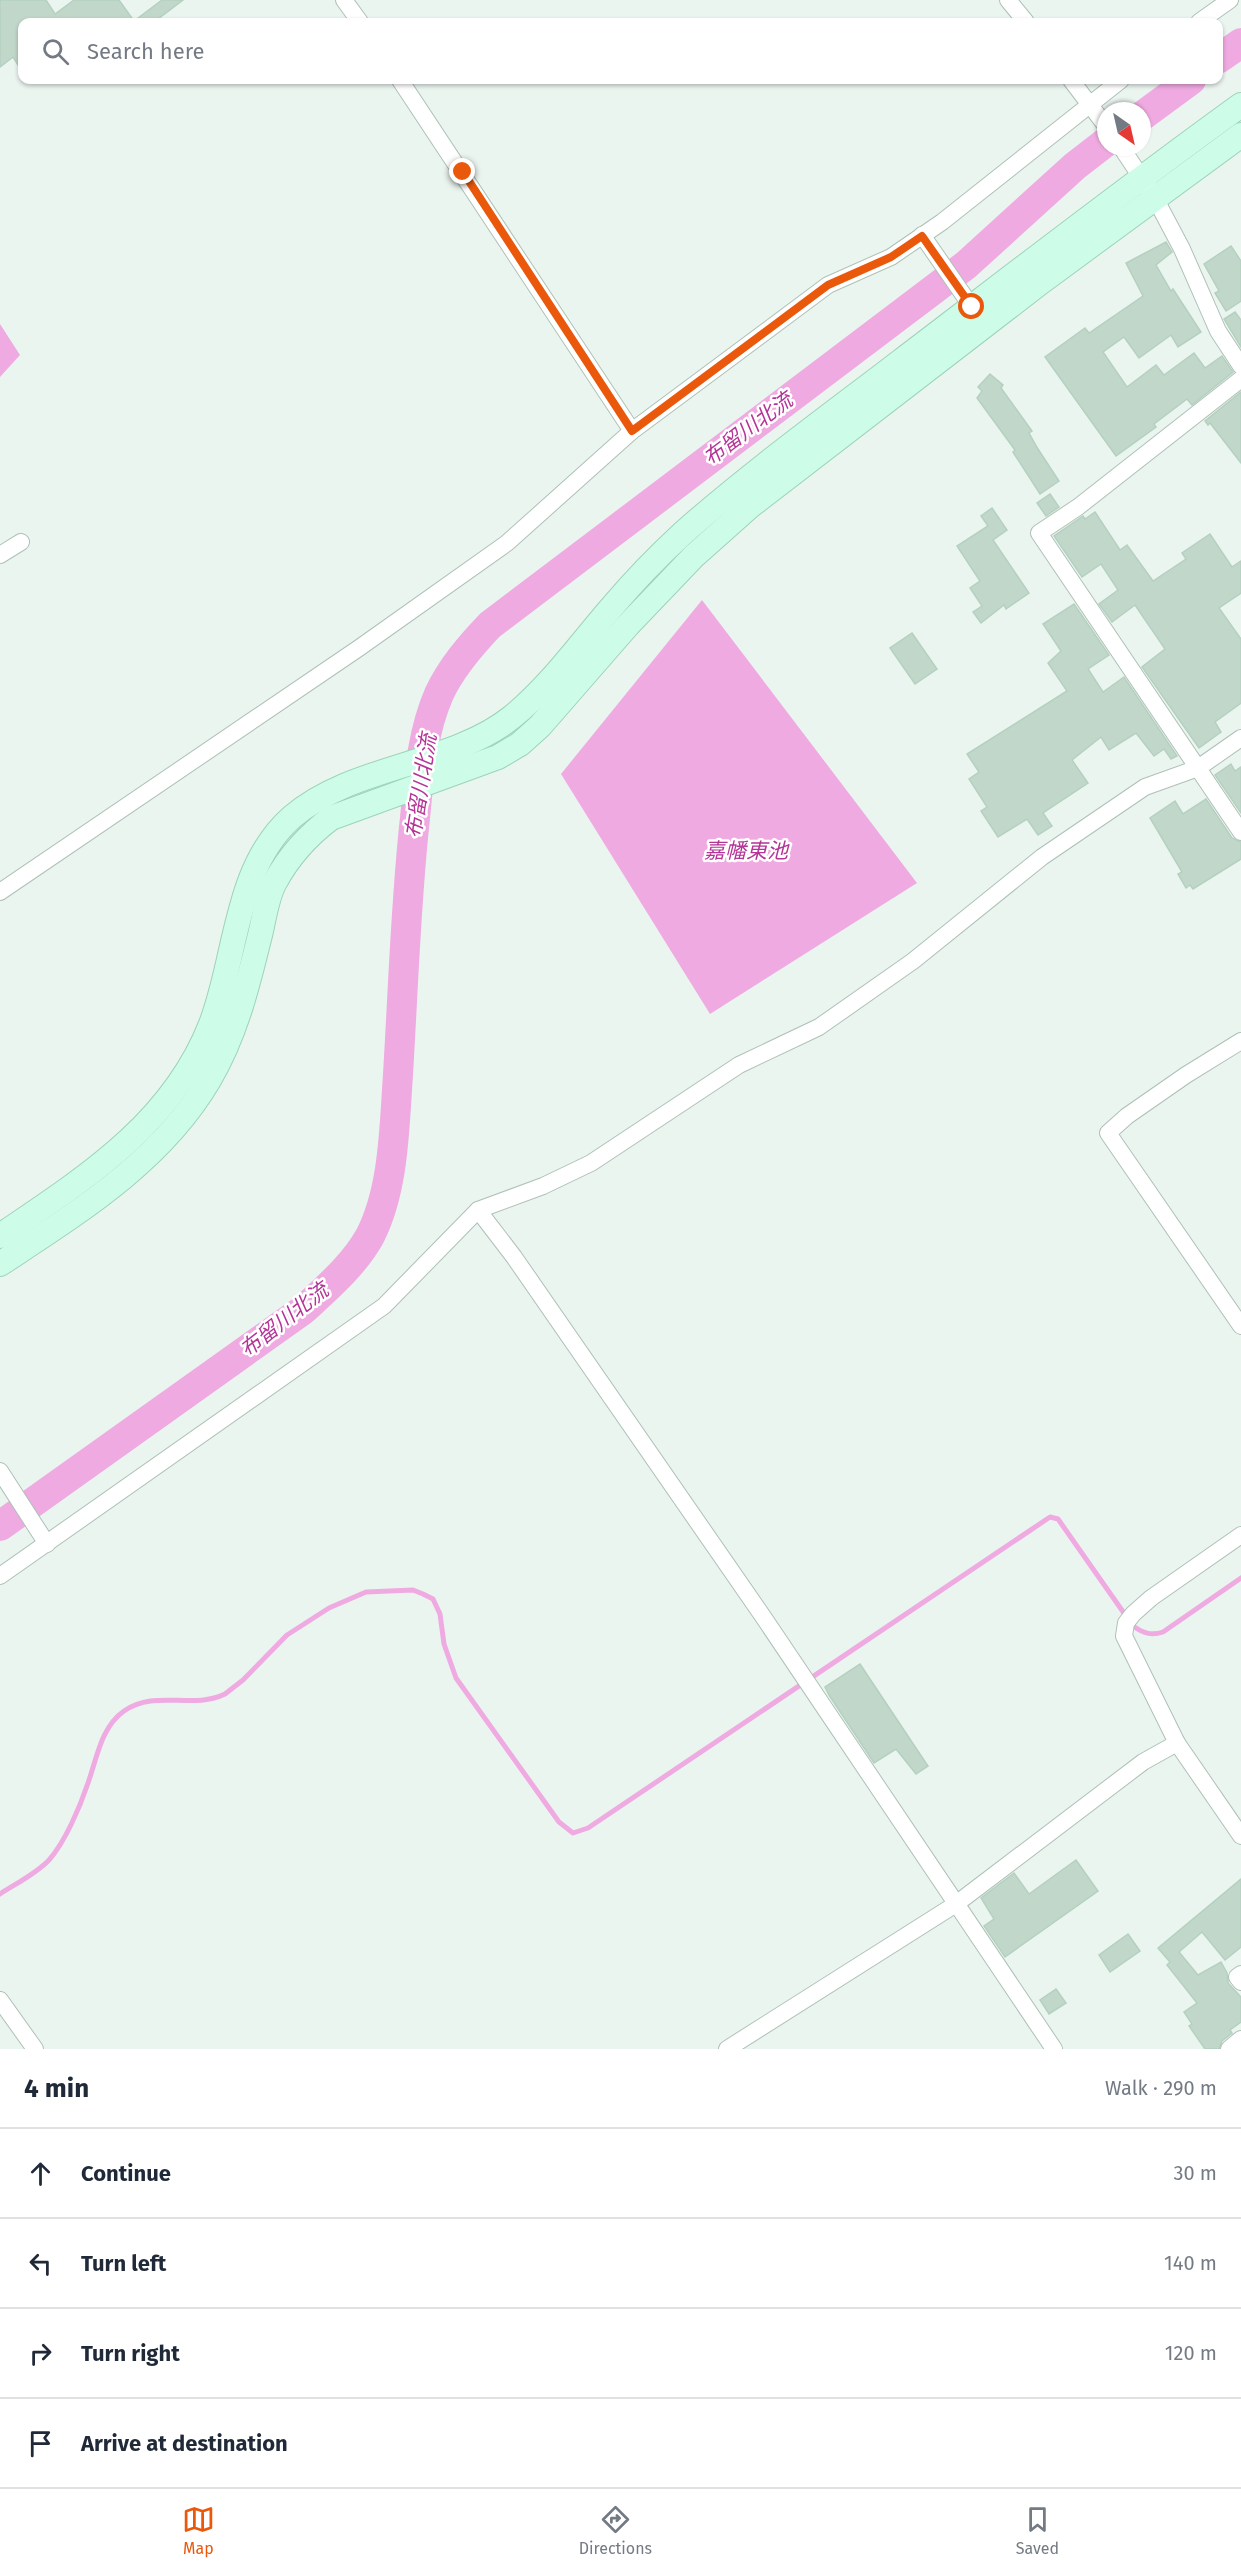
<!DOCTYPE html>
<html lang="en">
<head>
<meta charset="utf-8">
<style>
	:root { --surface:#fff; --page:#f2f2f3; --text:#1f2937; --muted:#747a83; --line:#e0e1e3; --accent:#ea580c }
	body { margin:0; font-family:"Fira Sans","Noto Sans JP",sans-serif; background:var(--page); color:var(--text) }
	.compass { position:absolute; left:1097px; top:102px; width:54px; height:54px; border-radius:50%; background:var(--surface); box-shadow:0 2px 4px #0004; rotate:146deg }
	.stop { position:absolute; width:18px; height:18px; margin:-14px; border:4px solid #ea580c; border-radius:50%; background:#fff }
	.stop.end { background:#ea580c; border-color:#fff; box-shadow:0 2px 6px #0008 }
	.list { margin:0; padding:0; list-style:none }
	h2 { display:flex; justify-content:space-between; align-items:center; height:78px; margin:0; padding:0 24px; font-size:26px }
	h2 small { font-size:20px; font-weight:400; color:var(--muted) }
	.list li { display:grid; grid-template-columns:39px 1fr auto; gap:18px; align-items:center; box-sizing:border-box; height:90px; padding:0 24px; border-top:2px solid var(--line) }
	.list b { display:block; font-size:22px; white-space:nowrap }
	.list em { font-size:20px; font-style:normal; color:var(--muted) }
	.icon { flex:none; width:33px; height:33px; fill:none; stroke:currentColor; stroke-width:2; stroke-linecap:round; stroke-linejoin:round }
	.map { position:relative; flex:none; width:1241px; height:2049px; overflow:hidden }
	.search { position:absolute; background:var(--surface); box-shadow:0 2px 4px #0004; left:18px; right:18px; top:18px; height:66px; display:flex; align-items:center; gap:15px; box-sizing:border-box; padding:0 21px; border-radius:12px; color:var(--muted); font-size:22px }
	.sheet { height:438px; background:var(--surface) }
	nav { display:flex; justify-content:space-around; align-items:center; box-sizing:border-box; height:84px; border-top:2px solid var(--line); background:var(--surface); font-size:16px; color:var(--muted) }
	nav a { display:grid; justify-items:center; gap:3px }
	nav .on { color:var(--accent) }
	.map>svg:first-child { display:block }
</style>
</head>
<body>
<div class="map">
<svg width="1241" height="2049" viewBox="0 0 1241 2049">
	<rect width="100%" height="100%" fill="#ebf5f0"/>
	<g fill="#efaae1">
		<polygon points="0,324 20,355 0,377"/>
		<polygon points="702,600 917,883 710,1014 561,774"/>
	</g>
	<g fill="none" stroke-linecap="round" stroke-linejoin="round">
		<path stroke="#efaae1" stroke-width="5" d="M 0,1894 C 15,1884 36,1874 49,1860 C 65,1842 80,1807 88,1783 C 97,1758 101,1727 124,1711 C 156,1689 192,1710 225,1694 L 243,1680 L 287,1635 L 329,1608 L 366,1592 L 413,1590 L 423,1594 L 433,1599 L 440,1614 L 444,1644 L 456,1678 L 559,1822 L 573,1833 L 588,1828 L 1050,1517 L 1058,1519 L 1133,1626 C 1143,1633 1151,1636 1163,1632 L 1241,1578"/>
		<g stroke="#efaae1" stroke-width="30">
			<polyline points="1218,59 1241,43"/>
			<polyline points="1142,116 1191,80"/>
			<path d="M 0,1526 L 303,1310 C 327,1288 354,1265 370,1236 C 392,1193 394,1138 397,1090 C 403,999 405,908 415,818 C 419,776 422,733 439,694 C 451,668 470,646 490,625 L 966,265 L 1075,166 L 1106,142"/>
		</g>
	</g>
	<g fill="#c1d7ca" stroke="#b4d1c0" stroke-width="1.5">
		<polygon points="0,0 46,0 55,14 74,0 119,0 134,21 162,0 183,0 154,22 22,22 22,71 13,57 0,67"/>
		<polygon points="1166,242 1172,252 1156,265 1171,291 1173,289 1201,332 1178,347 1171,335 1139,358 1124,337 1103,352 1127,387 1156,365 1164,375 1194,353 1205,368 1222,356 1233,372 1192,405 1187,399 1154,424 1156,427 1116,456 1045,357 1085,328 1089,333 1143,296 1126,263"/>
		<polygon points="1231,246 1241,261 1241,301 1226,311 1215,293 1219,291 1204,264"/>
		<polygon points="1235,312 1241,320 1241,347 1224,319"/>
		<polygon points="990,374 1003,385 1001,388 1032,431 1029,433 1038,449 1059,481 1040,494 1013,452 1015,450 977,398 982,391 978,387"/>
		<polygon points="1241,392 1241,463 1210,423 1208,425 1205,421"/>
		<polygon points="1050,494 1059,507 1046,516 1037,503"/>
		<polygon points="992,508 1007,530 993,540 1029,593 1006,609 1004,605 981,623 973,612 982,606 970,588 980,581 957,546 988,526 981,516"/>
		<polygon points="1095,512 1120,550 1127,545 1153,581 1186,559 1182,553 1210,534 1232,567 1241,561 1241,593 1219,608 1241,639 1241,703 1215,722 1221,732 1199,748 1142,667 1165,649 1135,605 1112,622 1099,604 1118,590 1101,564 1082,577 1054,536 1083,516 1085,519"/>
		<polygon points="1074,604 1109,655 1088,669 1103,692 1124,677 1177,756 1171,759 1164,749 1154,756 1136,733 1109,750 1101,737 1072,760 1088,783 1043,813 1052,826 1038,835 1027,819 998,837 981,811 987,807 969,779 979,772 967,754 1067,691 1048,663 1061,651 1043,624"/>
		<polygon points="912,633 937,669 915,684 890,648"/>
		<polygon points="1231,764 1235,771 1241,767 1241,813 1215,775"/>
		<polygon points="1206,799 1232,838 1241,842 1241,859 1193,889 1190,885 1186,888 1178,874 1182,872 1150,818 1175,801 1183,814"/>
		<polygon points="860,1664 928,1766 916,1774 896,1749 874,1763 829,1695 825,1687"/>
		<polygon points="1076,1860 1098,1891 1005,1957 984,1926 994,1919 981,1898 1014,1873 1029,1894"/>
		<polygon points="1241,1879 1241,1947 1225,1960 1202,1932 1179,1952 1198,1975 1221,1962 1227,1973 1228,1983 1241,1997 1241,2022 1230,2030 1232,2033 1222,2041 1219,2049 1205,2049 1189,2026 1192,2024 1184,2012 1197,2003 1167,1965 1170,1962 1158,1948"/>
		<polygon points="1128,1934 1140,1951 1110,1972 1099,1955"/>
		<polygon points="1056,1989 1066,2003 1049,2014 1040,2000"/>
	</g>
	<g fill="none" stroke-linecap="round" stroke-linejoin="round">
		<defs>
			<g id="street">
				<polyline points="344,0 360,22"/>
				<polyline points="1008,0 1026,22"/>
				<polyline points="1199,22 1230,0"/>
				<polyline points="400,80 632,431"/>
				<polyline points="1071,80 1106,126"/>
				<polyline points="1121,147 1155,198 1182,249 1218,331 1241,366"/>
				<polyline points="922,235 978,316"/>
				<polyline points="1241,379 1078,507 1039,533 1241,832"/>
				<polyline points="0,555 21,542"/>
				<polyline points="0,892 359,648 507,543 632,431 828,285 891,257 942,222 1121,80"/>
				<polyline points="1241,1041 1186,1075 1127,1116 1108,1133 1241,1326"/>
				<polyline points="478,1210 514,1257 764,1618 1054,2049"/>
				<polyline points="0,1471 47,1544"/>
				<polyline points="1241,1535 1151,1598 1133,1614 1126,1623 1124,1636 1177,1743 1241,1836"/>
				<polyline points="0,1576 384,1306 478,1210 543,1186 591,1163 739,1065 819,1027 913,961 1042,857 1145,787 1198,768 1241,738"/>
				<polyline points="1241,1974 1237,1977 1241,1982"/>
				<polyline points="0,2000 35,2049"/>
				<polyline points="727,2049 956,1904 1143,1762 1177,1743"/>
				<polyline points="1229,2049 1241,2039"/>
			</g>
			<g id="secondary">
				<path d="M 0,1236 C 84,1179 172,1124 211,1024 C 237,957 234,868 292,817 C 352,765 451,766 512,717 C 550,686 579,645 611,608 C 633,582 658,556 683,533 C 752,472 828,417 901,361 C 1014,275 1126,188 1241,105"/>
				<path d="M 0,1264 C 77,1213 161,1162 209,1080 C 235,1036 247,988 259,939 C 264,921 266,898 275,882 C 289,856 307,836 331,818 L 498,757 L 520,744 L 540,726 L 628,625 L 694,556 L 749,507 L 1041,282 L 1241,135"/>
			</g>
		</defs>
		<use href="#street" stroke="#aec1b6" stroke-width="18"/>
		<use href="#secondary" stroke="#9cd3b9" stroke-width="26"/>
		<use href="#street" stroke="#fff" stroke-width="16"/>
		<use href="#secondary" stroke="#cdfde8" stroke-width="24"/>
	</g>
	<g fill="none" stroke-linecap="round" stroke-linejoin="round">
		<polyline stroke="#ea580c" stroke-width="8" points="463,172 632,431 828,285 891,257 922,236 972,307"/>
	</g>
	<g text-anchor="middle" stroke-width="5" stroke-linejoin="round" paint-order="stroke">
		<g font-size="21" font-style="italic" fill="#b43497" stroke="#fff">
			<text transform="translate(748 429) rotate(-37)" y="7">布留川北流</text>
			<text transform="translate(421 786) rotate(-81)" y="7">布留川北流</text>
			<text x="746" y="858">嘉幡東池</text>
			<text transform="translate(284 1320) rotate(-38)" y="7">布留川北流</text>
		</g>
	</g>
</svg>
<svg class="compass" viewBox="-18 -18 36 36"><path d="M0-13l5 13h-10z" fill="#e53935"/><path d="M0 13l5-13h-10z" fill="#747a83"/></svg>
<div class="stop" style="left:972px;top:307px"></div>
<div class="stop end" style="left:463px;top:172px"></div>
<div class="search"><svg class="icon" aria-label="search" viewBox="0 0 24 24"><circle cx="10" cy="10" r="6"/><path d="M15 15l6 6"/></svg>Search here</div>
</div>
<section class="sheet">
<h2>4 min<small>Walk · 290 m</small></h2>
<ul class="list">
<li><svg class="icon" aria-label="ahead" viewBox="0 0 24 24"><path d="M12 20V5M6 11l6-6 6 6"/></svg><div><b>Continue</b></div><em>30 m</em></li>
<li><svg class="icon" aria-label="left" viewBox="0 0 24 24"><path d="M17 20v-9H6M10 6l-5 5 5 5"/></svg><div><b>Turn left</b></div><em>140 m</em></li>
<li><svg class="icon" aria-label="right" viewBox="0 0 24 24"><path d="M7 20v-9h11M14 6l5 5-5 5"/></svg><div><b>Turn right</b></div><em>120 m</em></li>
<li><svg class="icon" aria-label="arrive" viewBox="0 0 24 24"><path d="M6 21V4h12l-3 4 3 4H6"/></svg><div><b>Arrive at destination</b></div></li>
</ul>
</section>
<nav>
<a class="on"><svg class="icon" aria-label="map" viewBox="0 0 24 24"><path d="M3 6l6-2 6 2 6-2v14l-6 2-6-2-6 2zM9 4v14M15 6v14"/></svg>Map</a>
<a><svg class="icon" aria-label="directions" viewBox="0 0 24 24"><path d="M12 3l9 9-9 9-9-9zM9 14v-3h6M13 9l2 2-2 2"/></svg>Directions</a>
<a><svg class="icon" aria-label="saved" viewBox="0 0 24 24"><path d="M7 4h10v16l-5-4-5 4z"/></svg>Saved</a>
</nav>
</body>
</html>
